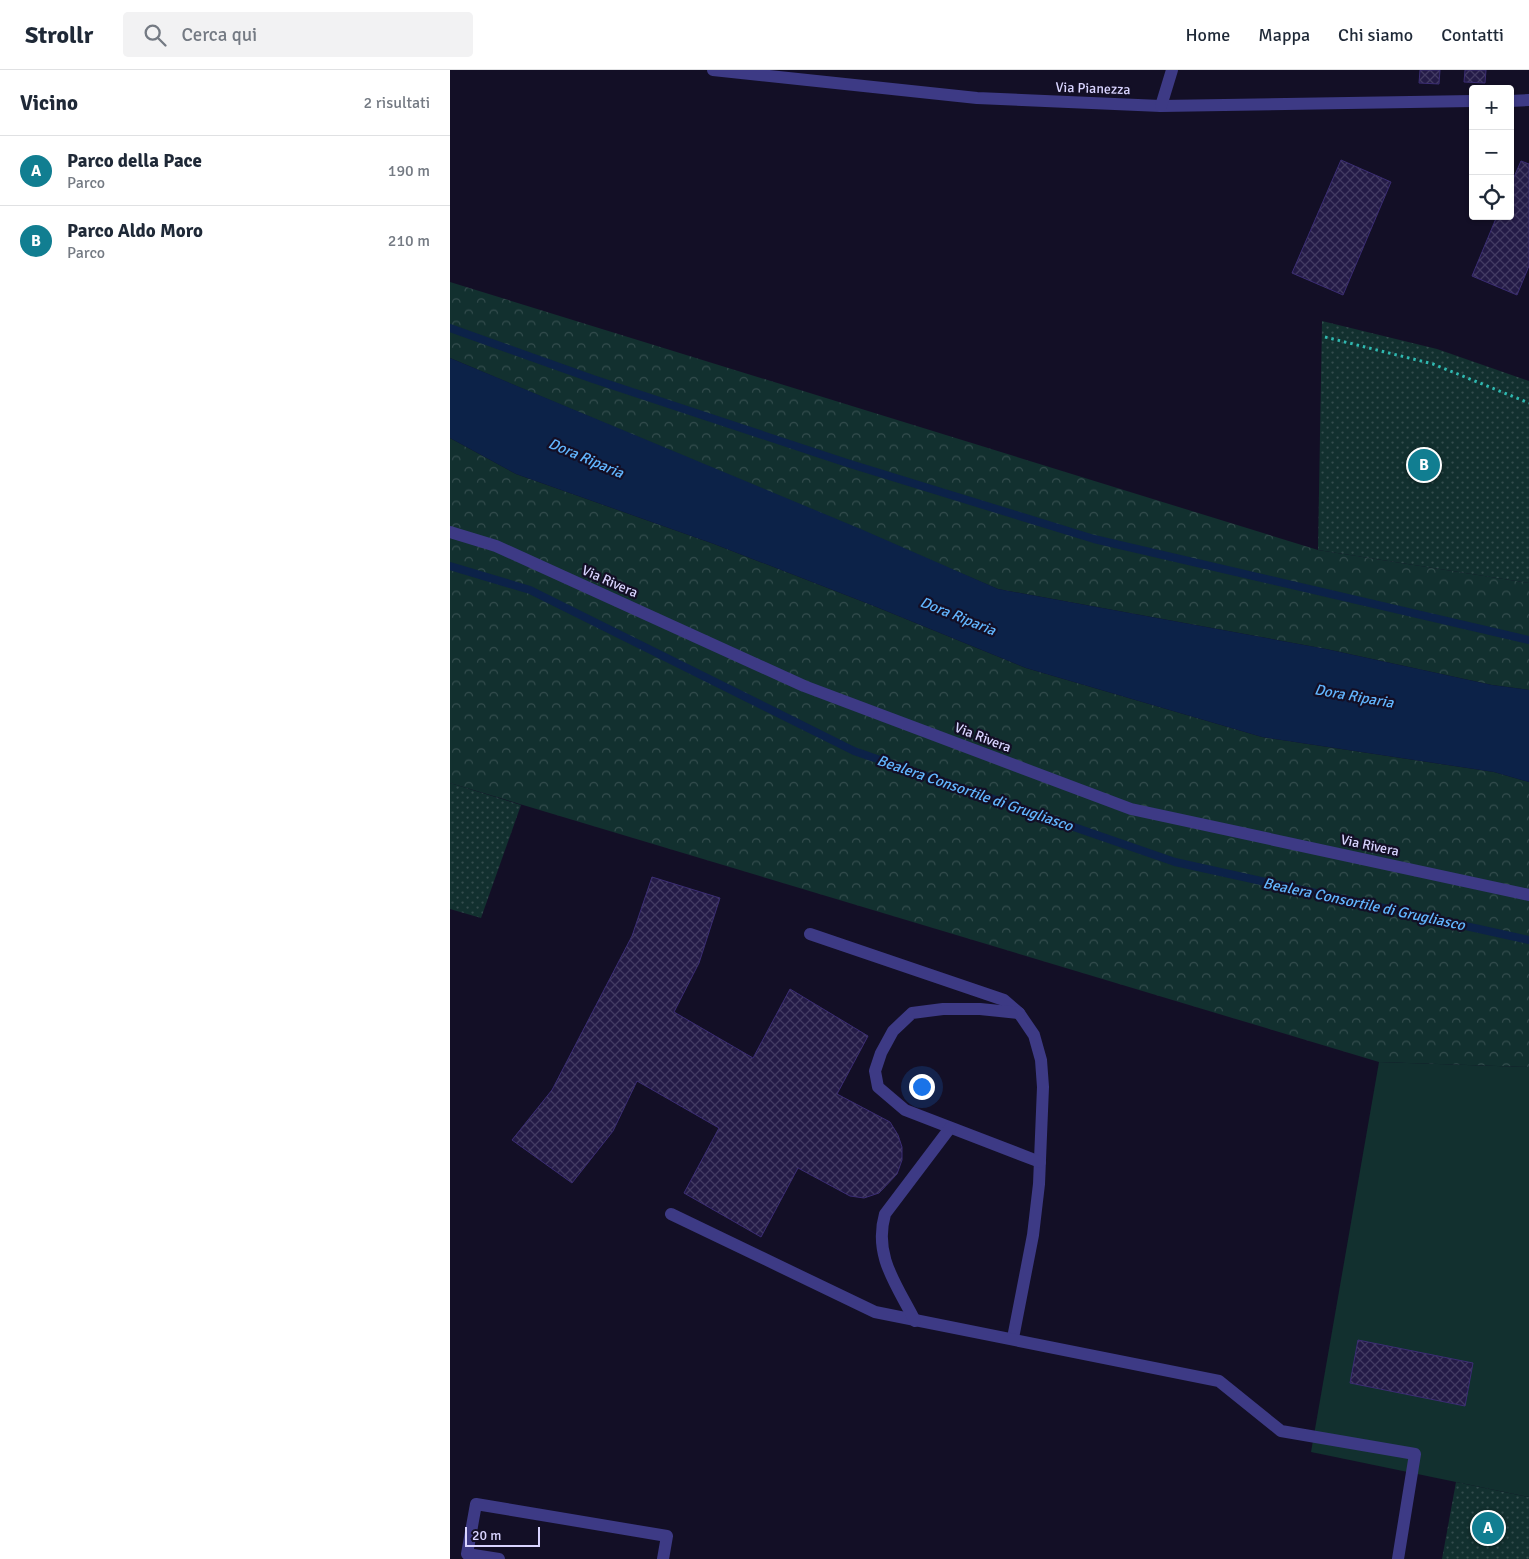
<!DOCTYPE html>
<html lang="it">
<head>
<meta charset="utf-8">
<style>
	:root { --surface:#fff; --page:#f2f2f3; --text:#1f2937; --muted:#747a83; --line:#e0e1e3; --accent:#117e91 }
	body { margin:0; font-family:Signika,sans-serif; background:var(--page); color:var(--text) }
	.controls { position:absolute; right:15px; top:15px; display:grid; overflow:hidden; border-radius:5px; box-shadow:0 1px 4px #0004 }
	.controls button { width:45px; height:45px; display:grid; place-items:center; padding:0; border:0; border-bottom:1px solid var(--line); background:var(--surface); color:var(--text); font:25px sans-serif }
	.scale { position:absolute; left:15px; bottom:12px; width:75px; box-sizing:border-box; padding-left:5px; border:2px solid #d9d4ff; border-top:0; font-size:14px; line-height:18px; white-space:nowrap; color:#d9d4ff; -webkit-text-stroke:4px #130f26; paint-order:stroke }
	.you { position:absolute; left:471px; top:1016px; width:18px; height:18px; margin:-12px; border:4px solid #fff; border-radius:50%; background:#1a73e8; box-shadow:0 0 0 8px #1a73e833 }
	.badge { display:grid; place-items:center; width:32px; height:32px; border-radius:50%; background:var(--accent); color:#fff; font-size:16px; font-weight:700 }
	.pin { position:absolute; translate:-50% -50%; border:2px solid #fff; box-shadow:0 1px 5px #0006 }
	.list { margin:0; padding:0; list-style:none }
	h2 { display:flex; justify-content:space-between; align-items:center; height:65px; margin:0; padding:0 20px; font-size:21px }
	h2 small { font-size:16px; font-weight:400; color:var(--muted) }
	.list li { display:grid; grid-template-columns:32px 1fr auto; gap:15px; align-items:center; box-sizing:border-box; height:70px; padding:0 20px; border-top:1px solid var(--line) }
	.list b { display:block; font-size:19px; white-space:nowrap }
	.list p { margin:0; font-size:16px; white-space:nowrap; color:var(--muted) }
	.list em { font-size:16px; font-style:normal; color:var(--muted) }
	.icon { flex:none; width:28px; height:28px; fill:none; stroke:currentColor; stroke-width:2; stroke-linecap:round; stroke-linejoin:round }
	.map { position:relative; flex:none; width:1079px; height:1489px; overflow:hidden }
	header { display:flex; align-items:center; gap:30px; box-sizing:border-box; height:70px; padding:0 25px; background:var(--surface); border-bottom:1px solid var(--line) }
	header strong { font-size:24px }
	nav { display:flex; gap:28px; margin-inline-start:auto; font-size:18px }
	.search { width:350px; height:45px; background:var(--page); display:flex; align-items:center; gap:12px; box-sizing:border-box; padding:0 18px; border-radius:5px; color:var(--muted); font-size:19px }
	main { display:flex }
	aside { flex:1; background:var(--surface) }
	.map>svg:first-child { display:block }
</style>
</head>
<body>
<header>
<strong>Strollr</strong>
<div class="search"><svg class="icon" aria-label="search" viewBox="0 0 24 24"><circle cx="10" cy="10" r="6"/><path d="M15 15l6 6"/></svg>Cerca qui</div>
<nav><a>Home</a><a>Mappa</a><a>Chi siamo</a><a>Contatti</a></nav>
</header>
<main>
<aside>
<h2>Vicino<small>2 risultati</small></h2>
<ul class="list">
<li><span class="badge">A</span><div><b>Parco della Pace</b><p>Parco</p></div><em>190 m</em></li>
<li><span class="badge">B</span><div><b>Parco Aldo Moro</b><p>Parco</p></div><em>210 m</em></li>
</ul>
</aside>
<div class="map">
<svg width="1079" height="1489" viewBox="0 0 1079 1489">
	<defs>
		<pattern id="forest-crowns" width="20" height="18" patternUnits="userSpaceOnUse" patternTransform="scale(1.25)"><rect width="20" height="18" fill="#12302f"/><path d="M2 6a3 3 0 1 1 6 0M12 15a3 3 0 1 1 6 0" fill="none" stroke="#344d4e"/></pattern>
		<pattern id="park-dots" width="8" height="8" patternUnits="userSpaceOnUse" patternTransform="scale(1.25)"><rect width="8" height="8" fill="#12302f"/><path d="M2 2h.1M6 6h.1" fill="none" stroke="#344d4e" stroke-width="1.8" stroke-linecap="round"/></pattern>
		<pattern id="building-cross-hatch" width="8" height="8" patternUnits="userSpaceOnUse" patternTransform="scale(1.25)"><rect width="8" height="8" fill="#241b47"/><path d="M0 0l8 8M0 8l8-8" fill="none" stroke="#433b63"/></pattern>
	</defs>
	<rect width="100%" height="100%" fill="#130f26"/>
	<g fill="url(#forest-crowns)">
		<polygon points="0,212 868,480 1079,513 1079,620 1042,615 876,579 548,519 0,288"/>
		<polygon points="0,368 66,404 264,474 424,536 576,598 812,667 1044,702 1079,712 1079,997 929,992 0,713"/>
	</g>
	<g fill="url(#park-dots)">
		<polygon points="872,251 987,279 1079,311 1079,513 868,480"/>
		<polygon points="0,713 71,735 31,848 0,839"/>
		<polygon points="1006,1412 1079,1427 1079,1489 992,1489"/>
	</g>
	<polygon fill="#12302f" points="929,992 1079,997 1079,1427 861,1382"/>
	<polygon fill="#0c2248" points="0,288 413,460 548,519 876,579 1042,615 1079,620 1079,712 1044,702 812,667 576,598 424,536 264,474 66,404 0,368"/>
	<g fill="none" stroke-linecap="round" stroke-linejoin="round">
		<g stroke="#0c2248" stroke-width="8">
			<polyline points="0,258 143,309 397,393 644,469 1079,570"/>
			<polyline points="0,496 80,520 404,681 725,792 1079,870"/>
		</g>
	</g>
	<g fill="url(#building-cross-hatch)" stroke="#3b2d73">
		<polygon points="970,0 990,0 989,14 969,13"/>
		<polygon points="1015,0 1036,0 1035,13 1014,12"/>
		<polygon points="891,90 941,112 893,225 842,203"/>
		<polygon points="1071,91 1079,94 1079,196 1067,225 1022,206 1047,146 1060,146 1060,116"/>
		<polygon points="202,807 270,828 249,893 224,942 303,988 340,919 418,966 387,1024 440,1052 448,1065 452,1077 452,1090 447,1104 429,1123 414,1128 400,1126 348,1098 311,1167 234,1123 269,1058 187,1011 163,1061 122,1113 62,1070 102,1020 182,866"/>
		<polygon points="908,1270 1023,1293 1015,1336 900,1313"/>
	</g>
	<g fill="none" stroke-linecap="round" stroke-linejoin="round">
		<polyline stroke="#2fb8b0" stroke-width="3" stroke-dasharray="2.5 4" stroke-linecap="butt" points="875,267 983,294 1079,333"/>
		<g stroke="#3d3a85" stroke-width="12">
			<polyline points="360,864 554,930 569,943 584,965 591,990 593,1017 589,1114 583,1165 563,1268"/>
			<polyline points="569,943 530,939 493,939 462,943 443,961 431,983 425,1001 428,1017 455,1040 590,1092"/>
			<polyline points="221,1144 425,1242 769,1311 831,1361 965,1384 948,1489"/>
			<path d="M 465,1251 C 447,1215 423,1186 435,1144 L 500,1058"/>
			<polyline points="49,1489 17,1484 26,1434 217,1466 213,1489"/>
		</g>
		<g stroke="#3d3a85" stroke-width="12">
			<polyline points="263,0 527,28 711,36 1023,31"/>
			<polyline points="1060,31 1079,30"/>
			<polyline points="711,36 722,0"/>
			<polyline points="0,462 46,476 354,616 681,739 1079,825"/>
		</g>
	</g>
	<g text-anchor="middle" stroke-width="4.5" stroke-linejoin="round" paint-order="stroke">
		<g font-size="14" fill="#d9d4ff" stroke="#130f26">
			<text transform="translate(643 18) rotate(2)" y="5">Via Pianezza</text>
			<text transform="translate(160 511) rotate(24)" y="5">Via Rivera</text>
			<text transform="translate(533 667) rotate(21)" y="5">Via Rivera</text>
			<text transform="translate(920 775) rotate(12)" y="5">Via Rivera</text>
		</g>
		<g font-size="15" font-style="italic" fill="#62b6ff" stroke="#130f26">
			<text transform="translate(136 388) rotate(23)" y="5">Dora Riparia</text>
			<text transform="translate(508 546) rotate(22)" y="5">Dora Riparia</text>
			<text transform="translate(904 626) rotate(10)" y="5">Dora Riparia</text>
			<text transform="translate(525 723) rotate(19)" y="5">Bealera Consortile di Grugliasco</text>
			<text transform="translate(914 834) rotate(12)" y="5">Bealera Consortile di Grugliasco</text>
		</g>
	</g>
</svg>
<div class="controls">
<button>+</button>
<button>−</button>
<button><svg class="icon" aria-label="locate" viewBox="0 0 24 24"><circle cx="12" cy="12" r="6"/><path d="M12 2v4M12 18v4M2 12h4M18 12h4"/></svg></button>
</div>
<div class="scale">20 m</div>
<div class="you"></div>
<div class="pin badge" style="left:1038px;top:1458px">A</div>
<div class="pin badge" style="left:974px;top:395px">B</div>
</div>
</main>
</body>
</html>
